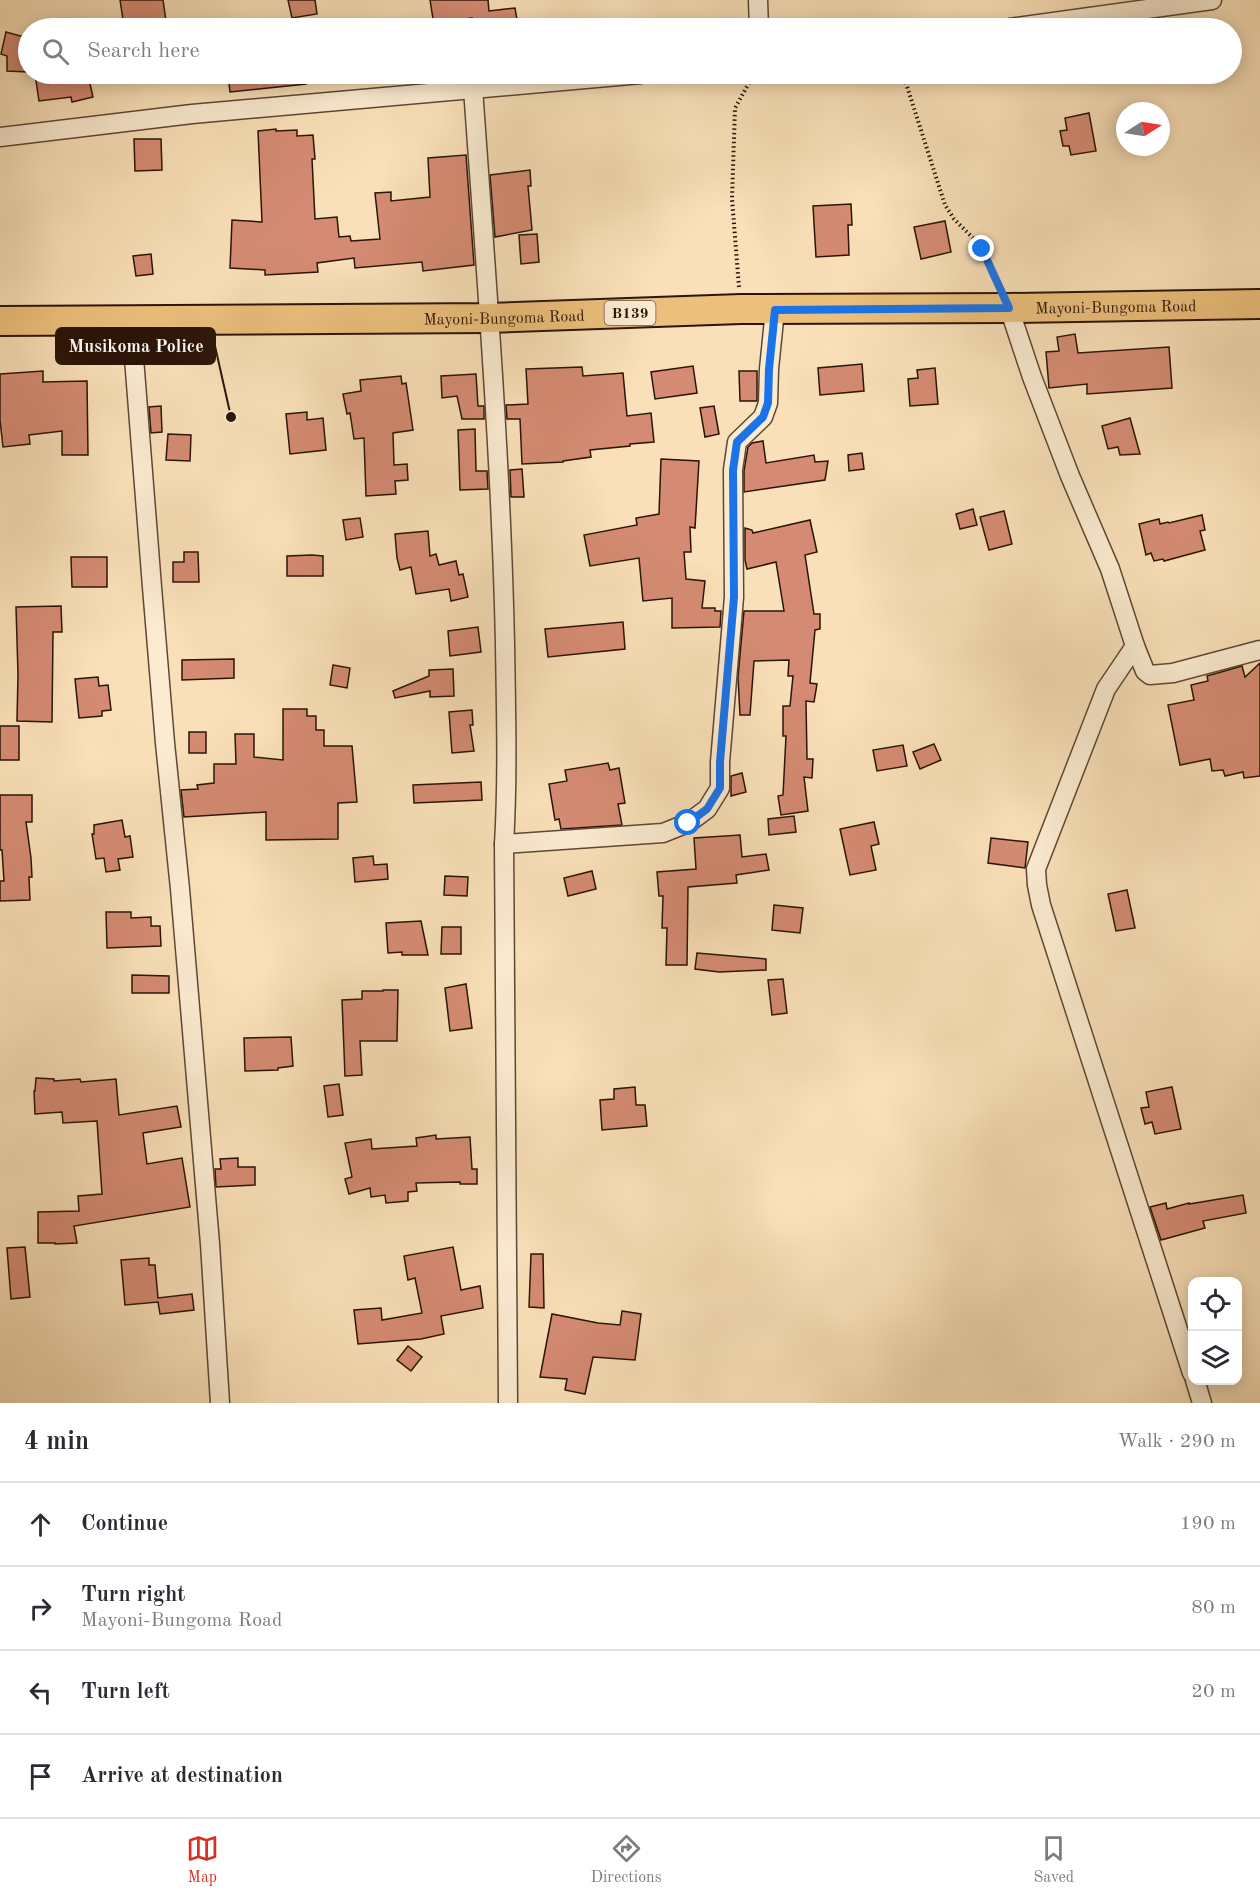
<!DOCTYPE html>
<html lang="en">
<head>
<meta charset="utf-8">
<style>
	:root { --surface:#fff; --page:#f7f7f7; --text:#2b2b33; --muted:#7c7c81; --line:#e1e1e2; --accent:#d93025 }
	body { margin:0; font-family:"Old Standard TT",serif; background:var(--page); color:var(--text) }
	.controls { position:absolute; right:18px; bottom:18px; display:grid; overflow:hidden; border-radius:12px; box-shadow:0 3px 15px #0003 }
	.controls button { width:54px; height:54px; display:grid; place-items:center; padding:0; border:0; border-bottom:2px solid var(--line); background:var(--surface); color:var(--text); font:30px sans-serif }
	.compass { position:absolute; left:1116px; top:102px; width:54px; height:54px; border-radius:50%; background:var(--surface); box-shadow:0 3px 15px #0003; rotate:78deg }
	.stop { position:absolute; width:18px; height:18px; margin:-14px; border:4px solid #1a73e8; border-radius:50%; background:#fff }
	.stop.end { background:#1a73e8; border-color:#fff; box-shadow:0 2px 6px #0008 }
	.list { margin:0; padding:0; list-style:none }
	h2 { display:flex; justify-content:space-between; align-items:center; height:78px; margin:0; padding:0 24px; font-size:26px }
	h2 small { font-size:20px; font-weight:400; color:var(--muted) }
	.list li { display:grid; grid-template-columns:39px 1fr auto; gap:18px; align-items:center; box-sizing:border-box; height:84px; padding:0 24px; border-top:2px solid var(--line) }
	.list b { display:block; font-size:22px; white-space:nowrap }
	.list p { margin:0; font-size:20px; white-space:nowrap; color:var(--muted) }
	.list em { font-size:20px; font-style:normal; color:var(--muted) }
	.icon { flex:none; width:33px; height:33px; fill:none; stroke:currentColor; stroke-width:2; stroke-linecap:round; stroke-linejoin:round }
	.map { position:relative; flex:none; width:1260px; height:1403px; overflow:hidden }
	.search { position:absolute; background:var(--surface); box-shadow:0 3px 15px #0003; left:18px; right:18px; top:18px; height:66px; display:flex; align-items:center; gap:15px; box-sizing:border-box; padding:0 21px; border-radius:33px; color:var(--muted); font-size:22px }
	.sheet { height:414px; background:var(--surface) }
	nav { display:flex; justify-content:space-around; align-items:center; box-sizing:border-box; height:84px; border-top:2px solid var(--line); background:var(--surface); font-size:16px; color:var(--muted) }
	nav a { display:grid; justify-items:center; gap:3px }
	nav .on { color:var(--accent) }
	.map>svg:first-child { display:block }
</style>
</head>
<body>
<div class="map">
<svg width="1260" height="1403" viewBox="0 0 1260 1403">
	<rect width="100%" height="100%" fill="#f9e0b8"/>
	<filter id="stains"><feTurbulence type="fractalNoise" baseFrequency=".00333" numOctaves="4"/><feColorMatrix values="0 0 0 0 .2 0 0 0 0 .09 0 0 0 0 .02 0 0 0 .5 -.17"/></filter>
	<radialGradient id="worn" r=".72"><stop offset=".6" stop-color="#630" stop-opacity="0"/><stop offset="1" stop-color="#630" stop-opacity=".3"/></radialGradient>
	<g fill="#d58b73" stroke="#2a1407" stroke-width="1.5">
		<polygon points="120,0 163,0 166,21 124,26"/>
		<polygon points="288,0 315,0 317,14 292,18"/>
		<polygon points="430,0 488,0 489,11 515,8 518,25 493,28 473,28 472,18 434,25"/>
		<polygon points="6,32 28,38 28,72 7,71 7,56 1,54"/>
		<polygon points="35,74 71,74 71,79 88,75 93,97 72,102 71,97 39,101"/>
		<polygon points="228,74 305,74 306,84 230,92"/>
		<polygon points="1089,113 1096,151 1071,155 1069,146 1063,146 1060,131 1067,130 1065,118"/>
		<polygon points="276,129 276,131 297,130 297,136 313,135 315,159 312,159 315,219 337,217 339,237 350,236 351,241 380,239 375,193 391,192 391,201 430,197 428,158 466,155 474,265 423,271 422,262 355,268 354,258 317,263 318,272 265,275 265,270 230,268 232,220 262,222 258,131"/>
		<polygon points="134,139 161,139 162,170 135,171"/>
		<polygon points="530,170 531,186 528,186 532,230 495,237 490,175"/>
		<polygon points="851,204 852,225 848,225 849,255 816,257 813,206"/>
		<polygon points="945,221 951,252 921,259 914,227"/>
		<polygon points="537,234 539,262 521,264 519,235"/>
		<polygon points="151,254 153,274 136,276 133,256"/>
		<polygon points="1075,334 1078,353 1169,347 1172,388 1087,394 1087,384 1049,388 1046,352 1059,351 1057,337"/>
		<polygon points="862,364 864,391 820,395 818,368"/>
		<polygon points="693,366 697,393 655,399 651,372"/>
		<polygon points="582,367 583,376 623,373 627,416 651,413 654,442 630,444 630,446 590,450 591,457 563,461 563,462 522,464 520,419 507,419 506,405 528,404 526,369"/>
		<polygon points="935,368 938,404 910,406 908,379 918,378 917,370"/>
		<polygon points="43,371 43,382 87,381 88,455 62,455 62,431 29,435 30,444 3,447 0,420 0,374"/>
		<polygon points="739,371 757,371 757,401 740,401"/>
		<polygon points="476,374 478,406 484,406 484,419 462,419 457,396 442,398 441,376"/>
		<polygon points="401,376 402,384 406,383 413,430 393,433 394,465 407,464 408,480 395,481 396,494 366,496 364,438 354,439 350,413 347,414 343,394 361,391 360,380"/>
		<polygon points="161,406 162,432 151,433 149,407"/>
		<polygon points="714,406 719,434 705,437 700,408"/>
		<polygon points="307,412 307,420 323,418 326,450 290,454 286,414"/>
		<polygon points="1130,418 1140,454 1120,455 1118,447 1108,449 1102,426"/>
		<polygon points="475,429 476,471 487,471 488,489 460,490 458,430"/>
		<polygon points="168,434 191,435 190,461 166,460"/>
		<polygon points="763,441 766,463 814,455 815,462 828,461 825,480 744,492 744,471 748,447 752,443"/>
		<polygon points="862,453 864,469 849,471 848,455"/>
		<polygon points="661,459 699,461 695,528 690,527 691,552 684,552 686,579 705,581 702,608 715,608 715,611 721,611 720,627 672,628 672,598 643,601 639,558 590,566 584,535 637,525 636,518 659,514"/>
		<polygon points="522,469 524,497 511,497 510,470"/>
		<polygon points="973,509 977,525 960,529 956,514"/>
		<polygon points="1004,511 1012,544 989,550 980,517"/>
		<polygon points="1202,515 1205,530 1200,531 1205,550 1164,561 1163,559 1154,561 1151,553 1146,555 1139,524 1159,519 1160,524 1168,522 1169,523"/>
		<polygon points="360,518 363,537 346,540 343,520"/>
		<polygon points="810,520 817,552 805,555 814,614 820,614 820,629 815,630 810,683 817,684 814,702 806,701 807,759 813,759 812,778 804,777 808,811 781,815 778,796 783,795 786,736 783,736 783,706 790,706 793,676 788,676 789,660 754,661 750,715 740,715 738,677 744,611 784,611 776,562 747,569 745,560 745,528 752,530 753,533"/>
		<polygon points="428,531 430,556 436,554 439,565 456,561 459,575 463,574 468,597 451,601 449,589 416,594 411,567 400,570 397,558 395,534"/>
		<polygon points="184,552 198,552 199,582 173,582 173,562 184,562"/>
		<polygon points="312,555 323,556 323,576 287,576 287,556"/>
		<polygon points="71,557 107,557 107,587 72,587"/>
		<polygon points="61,606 62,632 53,632 52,722 17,721 18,674 16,607"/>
		<polygon points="623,622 625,649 548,657 545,629"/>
		<polygon points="478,627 481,652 450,656 448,631"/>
		<polygon points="234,659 234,678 182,680 182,660"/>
		<polygon points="1260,663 1260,776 1244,778 1243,772 1225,776 1223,770 1212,771 1210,759 1180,765 1168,705 1194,700 1191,685 1208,681 1207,676 1242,666 1245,677"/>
		<polygon points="333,665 350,668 347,688 330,685"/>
		<polygon points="453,669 454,696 430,697 430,691 395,698 393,691 429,676 429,670"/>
		<polygon points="98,677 99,686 108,685 111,710 102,711 102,716 79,718 75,679"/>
		<polygon points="283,709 307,709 307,716 316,716 316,730 324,730 324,746 352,746 357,802 338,803 338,839 266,840 266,812 184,817 181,790 198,789 197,785 214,783 214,764 236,764 235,734 254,734 254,757 283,760"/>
		<polygon points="472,710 473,725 470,725 474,751 452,753 449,712"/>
		<rect x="0" y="726" width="19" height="34"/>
		<rect x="189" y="732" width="17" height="21"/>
		<polygon points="934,744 941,760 920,769 913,752"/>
		<polygon points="903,745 907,766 877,771 873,750"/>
		<polygon points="608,763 610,770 619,768 625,803 618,804 622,825 561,829 559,819 555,820 549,784 567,781 565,770"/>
		<polygon points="742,773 746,792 731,796 731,776"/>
		<polygon points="481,782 482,800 414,803 413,785"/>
		<polygon points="0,795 32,795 32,822 26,822 31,858 32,877 29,877 30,900 0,901 0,881 4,881 2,850 0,850"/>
		<polygon points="794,816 796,832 769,835 768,819"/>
		<polygon points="122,820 125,837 130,836 133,857 118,859 120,870 106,872 104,858 96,859 92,834 94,834 94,825"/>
		<polygon points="874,822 879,844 871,846 876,870 850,875 840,829"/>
		<polygon points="740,835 742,857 766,854 769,870 736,875 737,883 688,887 687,965 666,965 667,928 662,928 663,896 659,896 657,872 696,869 694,838"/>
		<polygon points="991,838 1028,842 1025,868 988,863"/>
		<polygon points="373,856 374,865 387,864 388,879 355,882 353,858"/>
		<polygon points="592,871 596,889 568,896 564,878"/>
		<polygon points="445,876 468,877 467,896 444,895"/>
		<polygon points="1127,890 1135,928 1116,931 1108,894"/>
		<polygon points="774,905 803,908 800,933 772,930"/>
		<polygon points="106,912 131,912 131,918 151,917 151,926 160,926 161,946 107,948"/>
		<polygon points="421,921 428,955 402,955 402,952 388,953 386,923"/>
		<polygon points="442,927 461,927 461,954 441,954"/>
		<polygon points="697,953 766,959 766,970 719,972 695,969"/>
		<polygon points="132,975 169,976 169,993 132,993"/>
		<polygon points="783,979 787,1013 772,1015 768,980"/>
		<polygon points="466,984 472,1028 450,1031 445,988"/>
		<polygon points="383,990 398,990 397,1041 360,1041 362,1075 345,1076 342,1000 362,999 362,991 383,991"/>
		<polygon points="291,1037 293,1066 278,1068 278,1070 245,1071 244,1038"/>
		<polygon points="36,1078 54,1079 54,1081 80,1079 81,1082 116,1079 119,1115 177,1106 181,1127 143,1133 147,1164 182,1158 190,1207 74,1226 77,1243 55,1244 55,1243 38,1243 38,1212 79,1211 78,1196 102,1194 97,1121 63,1123 62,1112 35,1114 34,1091 35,1091"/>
		<polygon points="339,1084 343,1115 328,1117 324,1086"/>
		<polygon points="635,1087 636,1105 645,1105 647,1126 602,1130 600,1100 614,1099 614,1089"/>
		<polygon points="1172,1087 1181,1129 1155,1134 1152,1122 1145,1124 1141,1108 1149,1107 1146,1092"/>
		<polygon points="436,1135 436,1139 470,1137 472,1169 477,1169 477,1184 460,1184 460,1182 416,1183 417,1191 408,1192 408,1201 386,1203 385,1195 371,1197 370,1188 349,1194 345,1179 352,1177 345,1143 371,1139 372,1149 417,1146 416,1138"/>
		<polygon points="238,1158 238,1167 255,1167 255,1185 216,1187 215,1169 221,1169 220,1159"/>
		<polygon points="1243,1195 1246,1213 1203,1221 1205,1228 1161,1240 1150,1207 1166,1203 1167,1209 1189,1203 1189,1204"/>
		<polygon points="25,1247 30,1297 11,1299 7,1248"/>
		<polygon points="453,1247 461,1290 480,1286 483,1308 441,1316 444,1334 421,1339 358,1344 354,1310 381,1308 382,1320 422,1313 415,1278 408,1280 404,1256"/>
		<polygon points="531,1254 543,1254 544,1308 529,1307"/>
		<polygon points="149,1258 149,1265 155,1265 158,1298 192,1294 194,1310 160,1314 158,1302 125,1305 121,1260"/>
		<polygon points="622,1311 641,1314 635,1360 593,1357 585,1394 565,1390 567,1379 540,1377 552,1314 598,1323 620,1325"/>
		<polygon points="408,1346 422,1357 411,1371 397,1360"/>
	</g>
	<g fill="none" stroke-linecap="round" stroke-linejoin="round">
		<defs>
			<g id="minor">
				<polyline points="758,0 759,28"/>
				<polyline points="1010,28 1212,0"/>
				<path d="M 473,88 C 486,273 501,458 505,644 C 506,711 508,777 504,844 L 508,1403"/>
				<polyline points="0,137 192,114 641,74"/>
				<polyline points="1009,308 1032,377 1070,476 1110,569 1135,646 1106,689 1036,869 1037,885 1041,905 1192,1373"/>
				<polyline points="131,320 152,587 165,743 180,889 210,1244 220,1403"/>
				<polyline points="1135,646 1145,671 1150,675 1173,673 1260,650"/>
				<polyline points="504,844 663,833 688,823 707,809 720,788 720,762 734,597 733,470 737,442 763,417 768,403 769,369 775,310"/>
				<polyline points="1195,1380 1202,1403"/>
			</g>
			<g id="primary">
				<path id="s1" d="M 0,321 L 490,318 L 741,309 L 1009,308 L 1260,304"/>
			</g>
		</defs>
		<use href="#minor" stroke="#5e4733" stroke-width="21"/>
		<use href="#primary" stroke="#2a1407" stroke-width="32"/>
		<g stroke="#2a1407" stroke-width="4" stroke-dasharray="1.5 3" stroke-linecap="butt">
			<polyline points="903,74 945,205 954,219 976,241 982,249 998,286"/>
			<polyline points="739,287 732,199 735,108 754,74"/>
		</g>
		<use href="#minor" stroke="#fbebd1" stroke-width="18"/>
		<use href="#primary" stroke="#ecc07c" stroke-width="28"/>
	</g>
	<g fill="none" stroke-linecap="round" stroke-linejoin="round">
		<polyline stroke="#1a73e8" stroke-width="8" points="688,823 707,809 720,788 720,762 734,597 733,470 737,442 763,417 768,403 769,369 775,310 1009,308 982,249"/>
	</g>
	<g text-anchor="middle" stroke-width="5" stroke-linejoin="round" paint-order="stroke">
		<rect fill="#fbebd1" stroke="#695444" stroke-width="1.5" x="604.5" y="301" width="51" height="24" rx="4.5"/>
		<g font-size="15" font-weight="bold" fill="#2a1407">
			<text x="630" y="318">B139</text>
		</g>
		<g font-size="16" fill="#2a1407" stroke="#fbebd1">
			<text dy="6" stroke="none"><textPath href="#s1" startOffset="1116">Mayoni-Bungoma Road</textPath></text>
			<text dy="6" stroke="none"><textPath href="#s1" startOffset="504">Mayoni-Bungoma Road</textPath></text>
		</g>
	</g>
	<path fill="none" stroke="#2a1407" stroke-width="2" d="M231 417L215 346"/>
	<circle fill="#2a1407" stroke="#fbebd1" stroke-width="2" cx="231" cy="417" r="6"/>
	<rect fill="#2a1407" stroke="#2a1407" stroke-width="2" x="56" y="328" width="159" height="36" rx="6"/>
	<g font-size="18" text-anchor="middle" font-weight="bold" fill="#fff">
		<text x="136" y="352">Musikoma Police</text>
	</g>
	<rect width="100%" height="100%" filter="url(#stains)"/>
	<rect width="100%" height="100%" fill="url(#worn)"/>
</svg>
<div class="controls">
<button><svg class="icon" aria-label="locate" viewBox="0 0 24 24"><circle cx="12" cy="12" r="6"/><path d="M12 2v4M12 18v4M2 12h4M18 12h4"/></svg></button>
<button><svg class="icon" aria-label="layers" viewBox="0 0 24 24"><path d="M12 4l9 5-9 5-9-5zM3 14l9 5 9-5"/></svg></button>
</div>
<svg class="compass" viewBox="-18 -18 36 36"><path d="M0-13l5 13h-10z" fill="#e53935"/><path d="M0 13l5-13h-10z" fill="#7c7c81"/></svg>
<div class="stop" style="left:688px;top:823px"></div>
<div class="stop end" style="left:982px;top:249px"></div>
<div class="search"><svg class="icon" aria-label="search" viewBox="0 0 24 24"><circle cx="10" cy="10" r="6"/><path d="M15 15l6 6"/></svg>Search here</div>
</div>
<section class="sheet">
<h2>4 min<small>Walk · 290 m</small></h2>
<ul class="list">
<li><svg class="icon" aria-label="ahead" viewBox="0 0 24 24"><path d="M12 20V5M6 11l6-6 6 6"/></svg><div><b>Continue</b></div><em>190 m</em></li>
<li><svg class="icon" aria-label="right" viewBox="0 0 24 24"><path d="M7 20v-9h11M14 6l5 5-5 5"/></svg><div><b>Turn right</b><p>Mayoni-Bungoma Road</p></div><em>80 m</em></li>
<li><svg class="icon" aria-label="left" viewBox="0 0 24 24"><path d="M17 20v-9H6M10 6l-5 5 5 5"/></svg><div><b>Turn left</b></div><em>20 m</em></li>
<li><svg class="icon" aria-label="arrive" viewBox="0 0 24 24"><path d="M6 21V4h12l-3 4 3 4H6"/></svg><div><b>Arrive at destination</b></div></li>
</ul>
</section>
<nav>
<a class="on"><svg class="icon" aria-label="map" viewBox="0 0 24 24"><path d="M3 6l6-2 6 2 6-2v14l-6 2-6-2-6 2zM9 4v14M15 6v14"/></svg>Map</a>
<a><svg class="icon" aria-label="directions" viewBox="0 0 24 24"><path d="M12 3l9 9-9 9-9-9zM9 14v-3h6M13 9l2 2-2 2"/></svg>Directions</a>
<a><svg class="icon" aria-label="saved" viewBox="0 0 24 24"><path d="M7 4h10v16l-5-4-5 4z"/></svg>Saved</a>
</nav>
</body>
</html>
